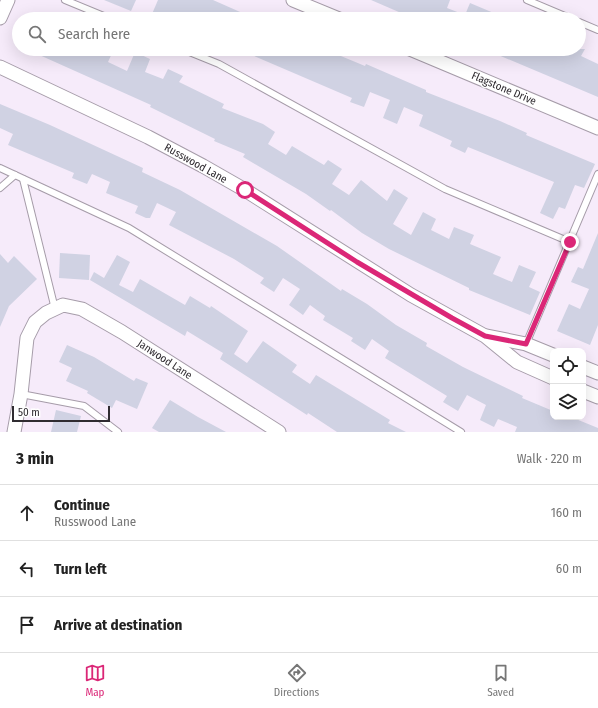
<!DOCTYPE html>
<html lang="en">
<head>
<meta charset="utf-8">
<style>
	:root { --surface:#fff; --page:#f2f2f2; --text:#222; --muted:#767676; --line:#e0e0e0; --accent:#db2777 }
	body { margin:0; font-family:"Fira Sans Condensed",sans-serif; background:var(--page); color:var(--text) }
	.controls { position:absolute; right:12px; bottom:12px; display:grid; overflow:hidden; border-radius:8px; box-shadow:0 4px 16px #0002 }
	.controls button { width:36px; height:36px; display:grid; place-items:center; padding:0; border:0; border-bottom:1px solid var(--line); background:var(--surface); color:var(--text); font:20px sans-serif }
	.scale { position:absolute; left:12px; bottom:10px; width:98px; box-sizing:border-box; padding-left:4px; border:2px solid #302c31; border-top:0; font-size:11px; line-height:14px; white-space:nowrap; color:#302c31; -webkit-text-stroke:3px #fff; paint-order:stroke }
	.stop { position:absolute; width:12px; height:12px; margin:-9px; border:3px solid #db2777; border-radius:50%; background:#fff }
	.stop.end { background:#db2777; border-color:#fff; box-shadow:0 1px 4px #0008 }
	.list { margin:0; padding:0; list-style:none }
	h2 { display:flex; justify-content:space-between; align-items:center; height:52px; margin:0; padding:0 16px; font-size:17px }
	h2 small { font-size:13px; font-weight:400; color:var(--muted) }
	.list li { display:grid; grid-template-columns:26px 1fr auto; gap:12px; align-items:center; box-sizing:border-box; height:56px; padding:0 16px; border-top:1px solid var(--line) }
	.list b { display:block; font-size:15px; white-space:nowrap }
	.list p { margin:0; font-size:13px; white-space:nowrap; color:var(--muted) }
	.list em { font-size:13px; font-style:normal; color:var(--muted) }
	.icon { flex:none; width:22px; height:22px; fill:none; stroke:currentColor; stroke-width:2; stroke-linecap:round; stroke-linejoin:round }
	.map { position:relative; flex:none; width:598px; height:432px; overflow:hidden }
	.search { position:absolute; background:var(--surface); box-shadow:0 4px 16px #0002; left:12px; right:12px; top:12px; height:44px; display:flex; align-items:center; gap:10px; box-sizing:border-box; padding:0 14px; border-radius:22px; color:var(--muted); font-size:15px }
	.sheet { height:220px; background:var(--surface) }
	nav { display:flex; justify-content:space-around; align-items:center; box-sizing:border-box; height:56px; border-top:1px solid var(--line); background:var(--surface); font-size:11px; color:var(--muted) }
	nav a { display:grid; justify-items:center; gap:2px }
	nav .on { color:var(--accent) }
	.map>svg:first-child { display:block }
</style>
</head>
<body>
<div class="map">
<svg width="598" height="432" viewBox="0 0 598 432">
	<rect width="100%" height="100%" fill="#f6ebfa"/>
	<g fill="#d0d2e3">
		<polygon points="104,0 136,0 131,11"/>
		<polygon points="158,0 213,0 256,19 164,19 152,14"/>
		<polygon points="371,0 450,0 447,8 465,15 470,3 508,19 415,19"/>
		<polygon points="26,49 114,49 108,62 127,71 135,52 150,59 145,72 163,79 168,69 183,76 179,82 224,104 222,108 263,124 275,132 268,144 286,155 292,146 324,165 328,160 342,169 332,184 349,195 361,180 387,201 394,189 408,198 393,224 411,235 423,212 436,219 431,230 449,239 454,227 474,235 470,244 501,257 493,274 512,282 519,265 536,272 529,287 540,292 530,315 469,290 469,288 389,249 362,233 331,210 330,211 306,194 243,157 245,154 214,141 215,139 150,107 151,105"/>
		<polygon points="238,49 324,49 365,66 366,64 426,90 426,92 500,121 527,133 526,135 595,164 584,188 575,185 565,209 559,207 553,219 540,213 554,182 468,147 465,153 450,146 452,141 419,126 423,115 404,107 397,124 383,118 390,100 370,92 364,107 350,102 352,98"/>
		<polygon points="484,49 585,49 581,56 598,64 598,97"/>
		<polygon points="0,104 50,125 143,168 142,172 180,190 277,246 341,291 342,289 367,304 396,325 427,343 426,346 463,367 523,396 522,398 553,411 553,417 571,417 598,428 598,432 515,432 517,427 498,419 494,427 480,420 486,405 467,395 458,411 443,402 447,396 385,358 389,351 372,339 365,350 351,341 353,338 323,320 325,316 310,305 303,315 289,305 300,289 283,278 274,292 260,283 264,278 234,259 169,225 176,212 157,203 150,218 146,218 135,213 138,206 106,193 110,182 92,174 87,184 72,178 74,173 8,145 13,134 0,128"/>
		<polygon points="598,233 598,325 590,345 557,331 569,304 580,309 589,289 571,282 578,267 583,269"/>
		<polygon points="60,253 90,255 89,280 59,278"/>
		<polygon points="0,254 8,263 14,256 37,279 9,306 0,327"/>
		<polygon points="117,255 130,262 119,285 133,292 140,279 185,305 190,296 210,308 211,306 248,331 234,354 247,363 263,341 297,365 292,372 310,384 316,375 390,420 388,423 406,432 337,432 308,413 307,415 220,359 223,353 187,331 185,336 90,280 94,272 104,278"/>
		<polygon points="67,345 94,357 134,381 136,378 148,383 137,409 116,400 112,408 87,393 88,391 66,381 72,368 59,362"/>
		<polygon points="170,400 198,417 226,432 159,432 152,428"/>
		<polygon points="56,410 81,416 77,432 51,432"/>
	</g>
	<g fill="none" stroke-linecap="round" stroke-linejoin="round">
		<defs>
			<g id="lane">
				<polyline points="65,0 111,19"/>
				<polyline points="527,0 572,19"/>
				<polyline points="579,22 598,30"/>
				<polyline points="182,49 219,64 445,189 570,242"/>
				<polyline points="0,168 129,228 461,432"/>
				<polyline points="23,179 55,309"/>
				<polyline points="0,188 15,175"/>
				<polyline points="526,344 598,174"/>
				<polyline points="21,394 84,406 118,432"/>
			</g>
			<g id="street">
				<polyline points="293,0 339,19"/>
				<polyline points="0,18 8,0"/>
				<polyline points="410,49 598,128"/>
				<polyline points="0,67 148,137 203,166 245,190 411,295 485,336 517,362 553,378"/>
				<polyline points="487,336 526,344 553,355"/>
				<polyline points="583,367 598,373"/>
				<polyline points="583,391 598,397"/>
				<polyline points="14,432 21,394 27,338 35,322 46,313 63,305 82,309 122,332 279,432"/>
			</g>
		</defs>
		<use href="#lane" stroke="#a69ca9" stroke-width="8"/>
		<use href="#street" stroke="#a69ca9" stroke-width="15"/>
		<use href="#lane" stroke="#fff" stroke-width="6"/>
		<use href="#street" stroke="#fff" stroke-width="13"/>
	</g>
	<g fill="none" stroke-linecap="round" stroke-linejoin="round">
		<polyline stroke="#db2777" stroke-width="5" points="245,190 357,262 452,318 485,336 526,344 570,242"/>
	</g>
	<g text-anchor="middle" stroke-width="3" stroke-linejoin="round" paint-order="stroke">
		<g font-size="11" fill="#302c31" stroke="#fff">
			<text transform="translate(504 88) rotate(23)" y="4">Flagstone Drive</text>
			<text transform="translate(196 163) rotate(29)" y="4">Russwood Lane</text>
			<text transform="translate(165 359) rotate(33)" y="4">Janwood Lane</text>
		</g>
	</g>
</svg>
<div class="controls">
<button><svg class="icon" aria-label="locate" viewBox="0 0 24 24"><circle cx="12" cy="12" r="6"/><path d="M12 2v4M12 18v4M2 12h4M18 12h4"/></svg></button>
<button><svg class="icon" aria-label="layers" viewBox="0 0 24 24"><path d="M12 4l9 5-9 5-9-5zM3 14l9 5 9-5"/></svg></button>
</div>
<div class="scale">50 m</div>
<div class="stop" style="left:245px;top:190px"></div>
<div class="stop end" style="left:570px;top:242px"></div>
<div class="search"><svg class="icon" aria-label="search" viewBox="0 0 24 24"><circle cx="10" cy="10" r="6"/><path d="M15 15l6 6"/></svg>Search here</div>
</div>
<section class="sheet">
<h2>3 min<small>Walk · 220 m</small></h2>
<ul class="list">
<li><svg class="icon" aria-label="ahead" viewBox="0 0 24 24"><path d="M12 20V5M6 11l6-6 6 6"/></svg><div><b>Continue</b><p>Russwood Lane</p></div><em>160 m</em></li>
<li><svg class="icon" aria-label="left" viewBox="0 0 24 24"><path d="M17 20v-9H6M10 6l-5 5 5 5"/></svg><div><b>Turn left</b></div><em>60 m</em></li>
<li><svg class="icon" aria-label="arrive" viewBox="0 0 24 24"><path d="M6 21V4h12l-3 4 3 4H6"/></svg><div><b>Arrive at destination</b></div></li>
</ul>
</section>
<nav>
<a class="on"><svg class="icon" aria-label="map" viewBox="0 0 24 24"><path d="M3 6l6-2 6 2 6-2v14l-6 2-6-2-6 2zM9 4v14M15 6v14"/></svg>Map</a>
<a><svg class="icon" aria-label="directions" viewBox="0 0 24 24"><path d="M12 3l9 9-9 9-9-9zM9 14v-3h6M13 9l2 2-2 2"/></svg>Directions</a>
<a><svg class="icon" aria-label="saved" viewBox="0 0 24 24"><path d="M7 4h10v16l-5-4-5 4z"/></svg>Saved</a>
</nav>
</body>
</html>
